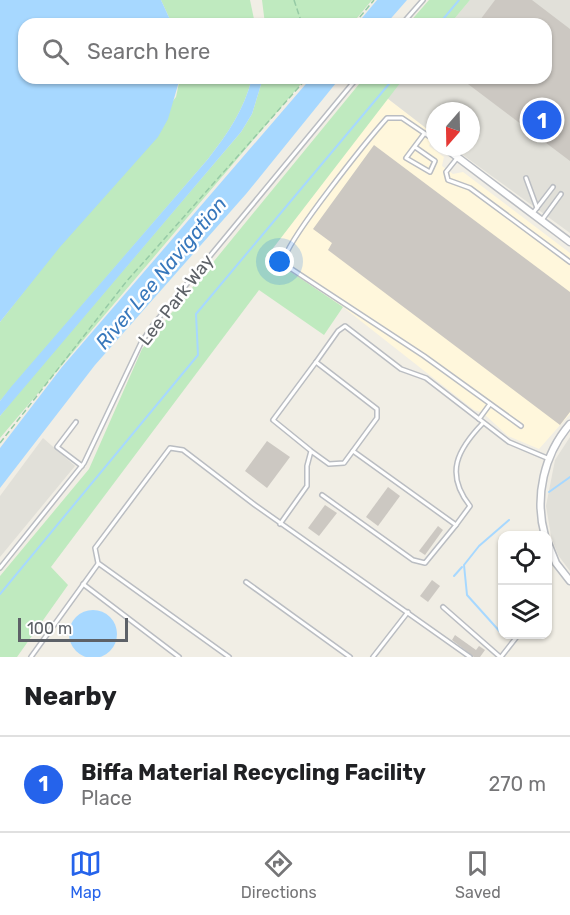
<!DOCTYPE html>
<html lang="en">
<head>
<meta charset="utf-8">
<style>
	:root { --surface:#fff; --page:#f2f2f2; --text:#202124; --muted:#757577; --line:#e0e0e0; --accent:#2563eb }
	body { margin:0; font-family:Rubik,sans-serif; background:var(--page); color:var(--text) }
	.controls { position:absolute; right:18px; bottom:18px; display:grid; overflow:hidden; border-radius:12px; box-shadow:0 2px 4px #0004 }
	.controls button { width:54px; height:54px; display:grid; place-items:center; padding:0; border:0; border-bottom:2px solid var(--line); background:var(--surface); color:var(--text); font:30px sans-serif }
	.compass { position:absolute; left:426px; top:102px; width:54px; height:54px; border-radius:50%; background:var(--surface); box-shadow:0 2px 4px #0004; rotate:200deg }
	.scale { position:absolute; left:18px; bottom:15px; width:110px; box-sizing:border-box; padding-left:6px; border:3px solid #5d6167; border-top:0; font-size:16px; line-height:21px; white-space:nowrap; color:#5d6167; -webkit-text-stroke:4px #fff; paint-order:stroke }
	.you { position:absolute; left:280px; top:262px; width:21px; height:21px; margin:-15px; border:4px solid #fff; border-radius:50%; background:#1a73e8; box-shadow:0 0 0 9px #1a73e833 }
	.badge { display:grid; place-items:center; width:39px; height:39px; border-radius:50%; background:var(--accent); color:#fff; font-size:20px; font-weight:700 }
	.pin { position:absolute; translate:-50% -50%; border:3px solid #fff; box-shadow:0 2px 6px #0006 }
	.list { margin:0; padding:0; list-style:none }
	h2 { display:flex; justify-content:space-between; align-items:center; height:78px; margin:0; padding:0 24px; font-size:26px }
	h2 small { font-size:20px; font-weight:400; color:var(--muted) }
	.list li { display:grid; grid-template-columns:39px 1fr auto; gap:18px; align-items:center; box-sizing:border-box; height:96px; padding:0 24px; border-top:2px solid var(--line) }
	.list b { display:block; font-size:22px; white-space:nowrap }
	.list p { margin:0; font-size:20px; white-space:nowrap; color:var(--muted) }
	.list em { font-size:20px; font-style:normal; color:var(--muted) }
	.icon { flex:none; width:33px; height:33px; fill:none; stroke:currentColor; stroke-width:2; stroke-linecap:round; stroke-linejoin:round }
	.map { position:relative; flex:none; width:570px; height:657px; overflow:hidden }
	.search { position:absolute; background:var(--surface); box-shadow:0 2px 4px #0004; left:18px; right:18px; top:18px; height:66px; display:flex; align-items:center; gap:15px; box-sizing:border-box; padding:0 21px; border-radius:18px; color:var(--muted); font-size:22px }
	.sheet { height:174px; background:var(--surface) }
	nav { display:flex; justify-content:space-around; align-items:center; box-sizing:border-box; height:84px; border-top:2px solid var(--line); background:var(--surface); font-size:16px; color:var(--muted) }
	nav a { display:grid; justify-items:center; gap:3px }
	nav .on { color:var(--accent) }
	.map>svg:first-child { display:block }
</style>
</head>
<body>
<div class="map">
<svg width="570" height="657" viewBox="0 0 570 657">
	<rect width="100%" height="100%" fill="#f1eee5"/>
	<polygon fill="#fff7dc" points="387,98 435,135 429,146 444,157 442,166 453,174 463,172 570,253 570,414 539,449 508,436 483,413 474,410 343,307 267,256"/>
	<g fill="#e1e0d9">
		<polygon points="470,0 570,0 570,233 452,147 471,147 471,111 435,111 435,135 387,98 404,78 546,78 546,24 450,24"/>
		<polygon points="570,437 570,571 558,555 551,536 546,506 555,460"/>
		<polygon points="43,438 75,466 0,557 0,496"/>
	</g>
	<g fill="#bfeabf">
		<polygon points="161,0 250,0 255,24 172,24"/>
		<polygon points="262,0 372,0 352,24 265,24"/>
		<polygon points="429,0 470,0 450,24 408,24"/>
		<path d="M 180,78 L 252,78 C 244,110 228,133 208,159 L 0,401 L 0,322 L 176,97 Z"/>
		<polygon points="263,78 306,78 0,438 0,416 15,397 241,132 252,114"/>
		<polygon points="364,78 404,78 267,256 343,307 324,335 259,290 51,567 68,585 17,657 0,657 0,576 89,469 142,349"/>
	</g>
	<g fill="#a7d8ff">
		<polygon points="0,0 161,0 172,24 24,24 24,78 180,78 168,119 158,137 60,247 0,322"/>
		<polygon points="377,0 407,0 386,24 357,24"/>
		<path d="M 252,78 L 263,78 L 252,114 L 241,132 L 0,416 L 0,401 L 11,387 L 208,159 C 228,133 244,110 252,78 Z"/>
		<polygon points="311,78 340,78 246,194 95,365 0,488 0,448 62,367"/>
		<circle cx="93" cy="634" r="24"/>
	</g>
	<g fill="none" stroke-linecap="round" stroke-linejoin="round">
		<g stroke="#a7d8ff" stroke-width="2">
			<polyline points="439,24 459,0"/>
			<polyline points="549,492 570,477"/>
			<polyline points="454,576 462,567"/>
			<polyline points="0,594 198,355 196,314 394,78"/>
			<polyline points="502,634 467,595 464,565 479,546 509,520"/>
		</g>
	</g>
	<g fill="#ccc8c2">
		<polygon points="495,0 532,0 570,29 570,161 460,78 546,78 546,24 477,24"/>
		<polygon points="374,145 570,292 570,412 560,425 328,250 332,243 313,229"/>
		<polygon points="267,441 290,457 267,488 245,471"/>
		<polygon points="388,487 400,496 378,526 366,517"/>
		<polygon points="325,505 337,513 319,536 308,528"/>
		<polygon points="438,526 443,530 425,555 419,551"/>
		<polygon points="432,580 440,586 428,602 420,596"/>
		<polygon points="455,635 476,650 479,646 485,650 480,657 474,657 452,640"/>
	</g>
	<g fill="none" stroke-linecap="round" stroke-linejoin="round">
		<defs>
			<g id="lane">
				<polyline points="402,24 423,0"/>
				<path d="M 433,139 L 402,118 L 387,118 C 370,137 285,242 284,261 L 287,266 L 424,356 L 521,426"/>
				<polyline points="415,147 435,161 430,172 406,158 424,134"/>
				<polyline points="452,152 456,147"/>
				<polyline points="458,157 446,172 448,180 470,188 570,262"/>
				<polyline points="526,178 537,208"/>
				<polyline points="533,213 553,187"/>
				<polyline points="542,220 561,194"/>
				<polyline points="479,419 490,404"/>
				<polyline points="76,422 57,447 82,466"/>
				<polyline points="310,450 273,420 316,362"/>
				<polyline points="322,495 413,560 425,563 456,525 353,451"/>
				<polyline points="280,524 307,486 307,466 311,451 329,464 344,463 377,418 377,409 316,362 338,331 345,326 401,369 426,378 509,442 547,458"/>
				<path d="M 456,525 L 470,506 C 444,473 458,449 483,423"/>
				<polyline points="0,568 84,463 141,343 153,325 357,78"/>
				<polyline points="246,582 350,657"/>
				<polyline points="83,584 179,657"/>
				<polyline points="443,607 500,657"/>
				<polyline points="31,657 98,564"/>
				<polyline points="229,657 98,563 95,548 170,448 183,450 255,505 470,657"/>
				<polyline points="373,657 408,612"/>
				<polyline points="501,657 519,634"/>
			</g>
			<g id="street">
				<polyline points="434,140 435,141"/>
				<polyline points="444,147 570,242"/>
				<path d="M 545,536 C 534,497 544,454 570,424"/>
				<polyline points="548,543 556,563 570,581"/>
			</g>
		</defs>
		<use href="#lane" stroke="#babdc2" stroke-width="6"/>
		<use href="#street" stroke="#babdc2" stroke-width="9"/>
		<g stroke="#96caa5" stroke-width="1.5" stroke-dasharray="6 3" stroke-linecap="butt">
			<polyline points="294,0 302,24"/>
			<polyline points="354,24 374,0"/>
			<polyline points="0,443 126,282 307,78"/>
		</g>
		<use href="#lane" stroke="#fff" stroke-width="3"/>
		<use href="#street" stroke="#fff" stroke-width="6"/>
	</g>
	<g text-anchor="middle" stroke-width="5" stroke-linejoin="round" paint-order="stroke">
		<g font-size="18" fill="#5d6167" stroke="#fff">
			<text transform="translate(176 300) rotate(-52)" y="6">Lee Park Way</text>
		</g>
		<g font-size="20" font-style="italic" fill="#3878bc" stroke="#fff">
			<text transform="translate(161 273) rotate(-50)" y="7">River Lee Navigation</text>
		</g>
	</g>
</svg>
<div class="controls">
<button><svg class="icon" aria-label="locate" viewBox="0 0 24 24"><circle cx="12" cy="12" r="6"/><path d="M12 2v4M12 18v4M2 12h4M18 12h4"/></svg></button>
<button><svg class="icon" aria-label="layers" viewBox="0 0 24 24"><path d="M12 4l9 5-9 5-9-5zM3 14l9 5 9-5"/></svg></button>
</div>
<svg class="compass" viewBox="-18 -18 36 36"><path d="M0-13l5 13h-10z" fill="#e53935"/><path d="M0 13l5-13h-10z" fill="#757577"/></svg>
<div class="scale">100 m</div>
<div class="you"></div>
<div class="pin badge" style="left:542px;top:120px">1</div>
<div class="search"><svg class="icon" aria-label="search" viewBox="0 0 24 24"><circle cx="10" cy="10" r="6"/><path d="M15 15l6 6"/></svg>Search here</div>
</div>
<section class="sheet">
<h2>Nearby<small></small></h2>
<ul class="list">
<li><span class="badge">1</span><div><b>Biffa Material Recycling Facility</b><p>Place</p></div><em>270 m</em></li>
</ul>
</section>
<nav>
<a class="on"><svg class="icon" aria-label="map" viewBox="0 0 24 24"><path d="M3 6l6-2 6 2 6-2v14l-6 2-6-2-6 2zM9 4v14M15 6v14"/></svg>Map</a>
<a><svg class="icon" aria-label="directions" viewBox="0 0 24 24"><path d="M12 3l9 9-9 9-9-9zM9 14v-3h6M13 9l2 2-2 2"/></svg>Directions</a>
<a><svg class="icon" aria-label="saved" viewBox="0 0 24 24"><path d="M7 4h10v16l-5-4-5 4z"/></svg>Saved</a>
</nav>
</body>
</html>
